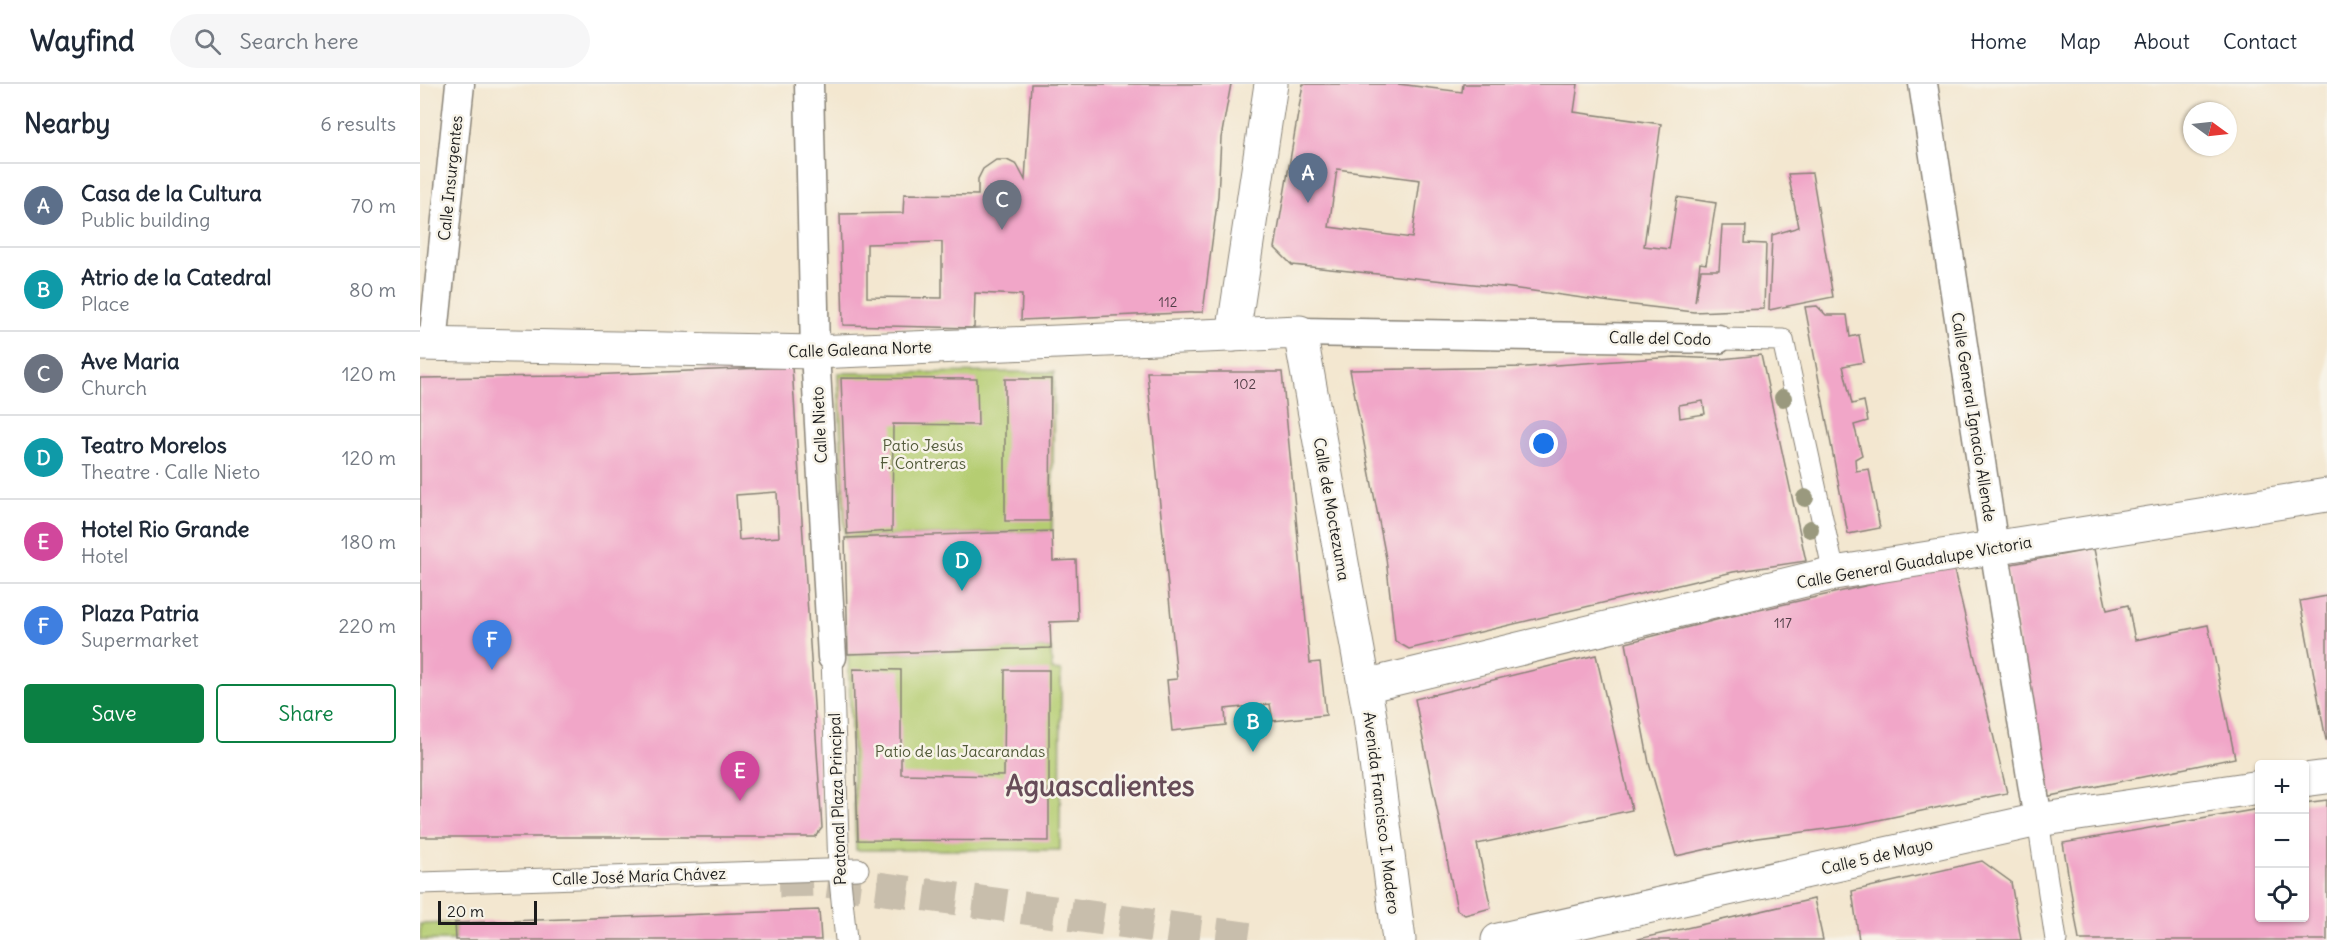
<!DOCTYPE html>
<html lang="en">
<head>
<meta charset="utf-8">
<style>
	:root { --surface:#fff; --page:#f6f6f7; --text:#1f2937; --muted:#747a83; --line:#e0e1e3; --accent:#0b8043 }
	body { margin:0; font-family:Delius,sans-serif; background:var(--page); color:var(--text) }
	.controls { position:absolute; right:18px; bottom:18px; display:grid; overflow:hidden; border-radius:6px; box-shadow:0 2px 4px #0004 }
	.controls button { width:54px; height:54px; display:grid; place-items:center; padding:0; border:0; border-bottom:2px solid var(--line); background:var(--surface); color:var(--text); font:30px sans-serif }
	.compass { position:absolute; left:1763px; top:18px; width:54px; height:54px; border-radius:50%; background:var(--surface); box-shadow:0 2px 4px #0004; rotate:105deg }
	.scale { position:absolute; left:18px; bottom:15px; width:99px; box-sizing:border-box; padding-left:6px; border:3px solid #1c1c1c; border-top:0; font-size:16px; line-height:21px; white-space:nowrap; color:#1c1c1c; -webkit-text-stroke:4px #f7f3e8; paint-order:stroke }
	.you { position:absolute; left:1124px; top:360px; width:21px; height:21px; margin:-15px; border:4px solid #fff; border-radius:50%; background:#1a73e8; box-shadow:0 0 0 9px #1a73e833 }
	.badge { display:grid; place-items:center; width:39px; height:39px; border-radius:50%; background:var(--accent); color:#fff; font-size:20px; font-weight:700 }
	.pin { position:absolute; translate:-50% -50px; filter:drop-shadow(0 2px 3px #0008) }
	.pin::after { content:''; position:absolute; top:32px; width:21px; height:18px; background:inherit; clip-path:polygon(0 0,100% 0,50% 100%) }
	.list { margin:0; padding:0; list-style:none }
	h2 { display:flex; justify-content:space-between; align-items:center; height:78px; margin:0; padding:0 24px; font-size:26px }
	h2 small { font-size:20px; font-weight:400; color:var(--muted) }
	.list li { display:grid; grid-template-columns:39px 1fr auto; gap:18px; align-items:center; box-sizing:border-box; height:84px; padding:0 24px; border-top:2px solid var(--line) }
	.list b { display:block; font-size:22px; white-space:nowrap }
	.list p { margin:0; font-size:20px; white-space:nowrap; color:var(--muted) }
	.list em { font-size:20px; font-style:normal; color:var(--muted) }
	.actions { display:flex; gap:12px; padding:18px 24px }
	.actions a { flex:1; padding:14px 0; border:2px solid var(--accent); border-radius:6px; text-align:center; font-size:21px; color:var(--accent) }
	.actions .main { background:var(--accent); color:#fff }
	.icon { flex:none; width:33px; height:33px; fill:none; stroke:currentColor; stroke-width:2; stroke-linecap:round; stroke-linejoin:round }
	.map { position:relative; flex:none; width:1907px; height:856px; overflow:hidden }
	header { display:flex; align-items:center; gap:36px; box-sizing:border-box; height:84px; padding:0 30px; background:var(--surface); border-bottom:2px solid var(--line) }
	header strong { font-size:28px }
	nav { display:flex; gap:33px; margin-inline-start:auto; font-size:21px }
	.search { width:420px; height:54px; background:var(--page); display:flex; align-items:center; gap:15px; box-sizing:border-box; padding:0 21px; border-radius:33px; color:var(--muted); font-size:22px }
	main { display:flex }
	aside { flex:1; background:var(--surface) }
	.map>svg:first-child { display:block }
</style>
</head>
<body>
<header>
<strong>Wayfind</strong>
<div class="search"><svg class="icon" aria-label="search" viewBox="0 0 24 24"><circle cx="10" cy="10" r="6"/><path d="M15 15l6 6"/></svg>Search here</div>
<nav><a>Home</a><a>Map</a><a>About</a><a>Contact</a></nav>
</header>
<main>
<aside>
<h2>Nearby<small>6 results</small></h2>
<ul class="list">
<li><span class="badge" style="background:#5c6f8a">A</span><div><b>Casa de la Cultura</b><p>Public building</p></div><em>70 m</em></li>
<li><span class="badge" style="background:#0f9aa8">B</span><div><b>Atrio de la Catedral</b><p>Place</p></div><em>80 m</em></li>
<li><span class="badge" style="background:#6b7280">C</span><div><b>Ave Maria</b><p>Church</p></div><em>120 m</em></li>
<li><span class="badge" style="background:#0f9aa8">D</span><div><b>Teatro Morelos</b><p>Theatre · Calle Nieto</p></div><em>120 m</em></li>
<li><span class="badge" style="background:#d1479c">E</span><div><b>Hotel Rio Grande</b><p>Hotel</p></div><em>180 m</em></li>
<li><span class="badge" style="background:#3f7fe0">F</span><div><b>Plaza Patria</b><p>Supermarket</p></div><em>220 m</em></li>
</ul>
<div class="actions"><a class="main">Save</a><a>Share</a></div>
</aside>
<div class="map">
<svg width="1907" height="856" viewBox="0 0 1907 856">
	<rect width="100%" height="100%" fill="#f7f3e8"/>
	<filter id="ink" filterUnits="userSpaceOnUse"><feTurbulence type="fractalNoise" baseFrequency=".0167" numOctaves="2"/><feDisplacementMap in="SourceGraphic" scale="12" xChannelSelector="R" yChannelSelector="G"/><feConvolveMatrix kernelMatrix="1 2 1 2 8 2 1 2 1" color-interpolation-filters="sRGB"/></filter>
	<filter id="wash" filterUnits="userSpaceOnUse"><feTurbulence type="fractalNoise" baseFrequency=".008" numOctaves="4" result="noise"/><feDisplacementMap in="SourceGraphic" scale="24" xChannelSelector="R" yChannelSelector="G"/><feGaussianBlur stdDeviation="1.35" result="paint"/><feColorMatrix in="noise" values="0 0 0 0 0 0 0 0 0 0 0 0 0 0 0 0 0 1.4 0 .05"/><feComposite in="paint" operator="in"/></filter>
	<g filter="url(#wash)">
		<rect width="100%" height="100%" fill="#f3e7d0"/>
		<g fill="#b5cd72" stroke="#687447" stroke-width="1.5">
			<polygon points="634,288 632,447 425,454 418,289"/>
			<polygon points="631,564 632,586 641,587 640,766 436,766 428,570"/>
			<polygon points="35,839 36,856 0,856 0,840"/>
		</g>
		<g id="blocks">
			<g fill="#f1a6c8" fill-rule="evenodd">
				<path d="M 611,0 L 811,0 L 801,54 L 798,112 L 783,228 L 601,236 L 602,211 L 555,209 L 554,244 L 423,241 L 420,130 L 483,129 L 484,110 L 558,111 L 558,95 L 563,85 L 576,76 L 587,76 L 597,81 L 605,96 ZM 522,158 L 522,214 L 447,213 L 447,160 Z"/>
				<path d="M 883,0 L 978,0 L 1042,8 L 1043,0 L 1158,0 L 1154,28 L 1241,40 L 1224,162 L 1249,165 L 1257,113 L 1296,119 L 1286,180 L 1280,179 L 1275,218 L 1281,186 L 1299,186 L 1302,142 L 1326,142 L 1325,159 L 1346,160 L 1344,225 L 1274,228 L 1205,220 L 1091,204 L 872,181 L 855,164 ZM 917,85 L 1000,96 L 992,154 L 909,143 Z"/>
				<polygon points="1392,89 1413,213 1349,226 1352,151 1379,143 1368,90"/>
				<polygon points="1397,222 1406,231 1427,231 1430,253 1439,251 1444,278 1423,282 1432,320 1444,317 1448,337 1434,341 1442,371 1435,375 1436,387 1449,385 1460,444 1428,450 1385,223"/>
				<path d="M 1341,271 L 1386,477 L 1313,488 L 989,565 L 975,557 L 966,474 L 930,286 L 1106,283 L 1255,273 L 1301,275 ZM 1283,317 L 1285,330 L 1260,334 L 1259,321 Z"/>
				<path d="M 372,283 L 402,744 L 395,753 L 0,753 L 0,294 L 143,292 ZM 357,408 L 359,453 L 319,456 L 316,411 Z"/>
				<polygon points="727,288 862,288 890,579 900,578 906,631 853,637 850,620 805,625 806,641 752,647 747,596 757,595"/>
				<polygon points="421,294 557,295 558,341 473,340 472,447 427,450"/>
				<polygon points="585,295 631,295 630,437 585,437"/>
				<polygon points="632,447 633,477 656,476 658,537 630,538 631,564 428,570 425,454"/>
				<polygon points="1674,465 1687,526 1708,521 1715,556 1788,541 1815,674 1625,713 1586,481"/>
				<polygon points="1533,482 1587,709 1430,742 1337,754 1256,772 1229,679 1206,559 1304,534"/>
				<polygon points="1907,512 1907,656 1906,656 1880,517"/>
				<polygon points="1176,571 1212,726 1057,760 1071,824 1045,831 1037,826 995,615"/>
				<polygon points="433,585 481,586 481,690 584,692 585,586 629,586 629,757 438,756"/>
				<polygon points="1907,716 1907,856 1659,856 1643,759 1839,725 1839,834 1884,834 1884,719"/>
				<polygon points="1562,777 1591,798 1601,856 1439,856 1432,807"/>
				<polygon points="1394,815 1403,856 1218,856 1218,855"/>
				<polygon points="399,826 401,856 36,856 35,839"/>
			</g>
		</g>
	</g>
	<g filter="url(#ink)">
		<use href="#blocks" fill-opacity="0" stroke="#888276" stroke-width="1.5"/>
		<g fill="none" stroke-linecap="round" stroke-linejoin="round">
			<polyline stroke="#c8beac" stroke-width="33" stroke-dasharray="33 16" stroke-linecap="butt" points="359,797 398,796 839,856"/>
			<defs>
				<g id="pedestrian">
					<polyline points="1298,255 1363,256 1414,489"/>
					<polyline points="412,573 419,786 426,856"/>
					<polyline points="1618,736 1636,856"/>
					<polyline points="0,799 438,785"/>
				</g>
				<g id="minor">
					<polyline points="389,0 395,268 412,573"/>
					<polyline points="1503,0 1574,463 1618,736"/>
					<polyline points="880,248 1298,255"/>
					<polyline points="13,260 40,0"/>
				</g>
				<g id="tertiary">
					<polyline points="813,251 851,0"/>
					<polyline points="945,602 1414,489 1907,411"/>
				</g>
				<g id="secondary">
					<polyline points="0,260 395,268 880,248 950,633 979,856"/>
					<polyline points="1884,696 1907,693"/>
					<polyline points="1078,856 1618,736 1840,703"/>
				</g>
			</defs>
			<use href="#pedestrian" stroke="#888276" stroke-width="23"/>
			<use href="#minor" stroke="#888276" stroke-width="31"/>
			<use href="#tertiary" stroke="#888276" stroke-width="35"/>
			<use href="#secondary" stroke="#888276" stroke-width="35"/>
			<use href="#pedestrian" stroke="#fff" stroke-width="21"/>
			<use href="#minor" stroke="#fff" stroke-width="28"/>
			<use href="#tertiary" stroke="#fff" stroke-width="33"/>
			<use href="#secondary" stroke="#fff" stroke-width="33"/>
		</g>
		<g fill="#9a997e">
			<circle cx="1363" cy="314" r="9"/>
			<circle cx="1385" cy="414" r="9"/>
			<circle cx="1390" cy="445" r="9"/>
		</g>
	</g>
	<g text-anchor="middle" stroke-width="5" stroke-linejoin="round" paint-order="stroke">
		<g font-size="14" fill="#513e47">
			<text x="748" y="223">112</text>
			<text x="825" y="305">102</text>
			<text x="1363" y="544">117</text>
		</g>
		<g font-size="16" fill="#1c1c1c" stroke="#f7f3e8">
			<text transform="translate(30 94) rotate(-84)" y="6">Calle Insurgentes</text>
			<text transform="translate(1240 254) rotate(1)" y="6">Calle del Codo</text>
			<text transform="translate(440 265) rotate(-2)" y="6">Calle Galeana Norte</text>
			<text transform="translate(1554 333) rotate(81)" y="6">Calle General Ignacio Allende</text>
			<text transform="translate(399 341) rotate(-93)" y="6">Calle Nieto</text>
			<text transform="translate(912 425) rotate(80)" y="6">Calle de Moctezuma</text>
			<text transform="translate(1494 478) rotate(-10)" y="6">Calle General Guadalupe Victoria</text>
			<text transform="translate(417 715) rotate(-92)" y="6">Peatonal Plaza Principal</text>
			<text transform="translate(962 729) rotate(83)" y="6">Avenida Francisco I. Madero</text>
			<text transform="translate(1457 772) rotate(-13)" y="6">Calle 5 de Mayo</text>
			<text transform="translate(219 792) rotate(-2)" y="6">Calle José María Chávez</text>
		</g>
		<g font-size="16" fill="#525a3a" stroke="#f7f3e8">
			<text x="503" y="367">Patio Jesús<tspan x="503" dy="18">F. Contreras</tspan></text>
			<text x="540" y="673">Patio de las Jacarandas</text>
		</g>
		<g font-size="28" font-weight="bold" fill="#674c58" stroke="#f7f3e8">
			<text x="680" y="712">Aguascalientes</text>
		</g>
	</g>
</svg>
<div class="controls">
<button>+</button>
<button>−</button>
<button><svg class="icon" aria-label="locate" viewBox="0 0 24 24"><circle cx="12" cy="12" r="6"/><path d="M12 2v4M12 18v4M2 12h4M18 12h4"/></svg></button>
</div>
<svg class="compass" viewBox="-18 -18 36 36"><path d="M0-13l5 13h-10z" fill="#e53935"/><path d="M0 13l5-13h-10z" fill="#747a83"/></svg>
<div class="scale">20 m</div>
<div class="you"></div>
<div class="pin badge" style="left:888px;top:119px;background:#5c6f8a">A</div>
<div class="pin badge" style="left:833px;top:668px;background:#0f9aa8">B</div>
<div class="pin badge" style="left:582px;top:146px;background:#6b7280">C</div>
<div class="pin badge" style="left:542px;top:507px;background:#0f9aa8">D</div>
<div class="pin badge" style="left:320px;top:717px;background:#d1479c">E</div>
<div class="pin badge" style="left:72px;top:586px;background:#3f7fe0">F</div>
</div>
</main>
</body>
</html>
